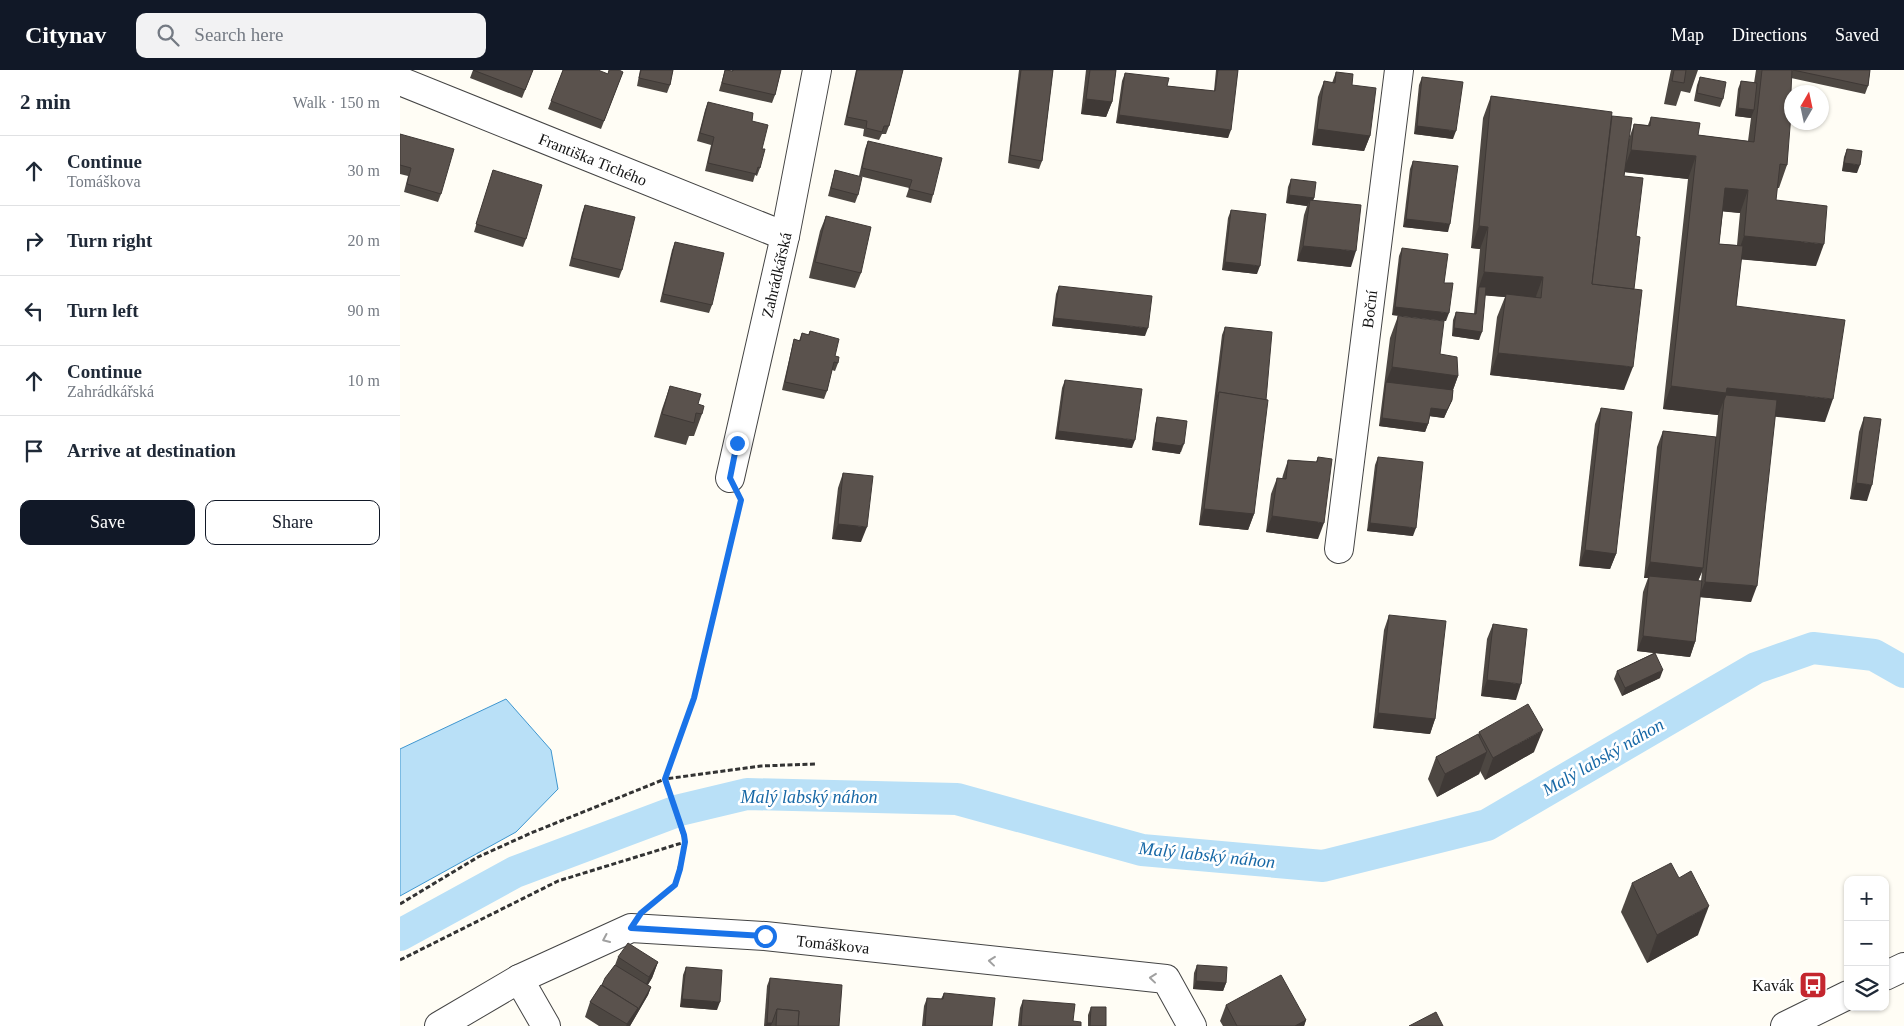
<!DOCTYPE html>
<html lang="en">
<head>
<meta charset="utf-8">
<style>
	:root { --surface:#fff; --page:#f2f2f3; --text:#1f2937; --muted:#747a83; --line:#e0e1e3; --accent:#111827 }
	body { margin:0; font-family:"Times New Roman",serif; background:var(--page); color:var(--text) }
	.controls { position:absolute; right:15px; bottom:15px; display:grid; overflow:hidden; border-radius:10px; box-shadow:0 1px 4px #0004 }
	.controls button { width:45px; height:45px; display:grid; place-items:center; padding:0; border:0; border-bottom:1px solid var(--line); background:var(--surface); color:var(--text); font:25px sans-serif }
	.compass { position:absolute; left:1384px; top:15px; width:45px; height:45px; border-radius:50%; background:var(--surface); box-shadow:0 1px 4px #0004; rotate:9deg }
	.stop { position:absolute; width:15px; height:15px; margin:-11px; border:4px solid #1a73e8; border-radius:50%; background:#fff }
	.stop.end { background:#1a73e8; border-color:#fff; box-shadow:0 1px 5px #0008 }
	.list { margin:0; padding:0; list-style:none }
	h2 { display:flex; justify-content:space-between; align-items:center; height:65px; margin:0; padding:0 20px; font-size:21px }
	h2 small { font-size:16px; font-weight:400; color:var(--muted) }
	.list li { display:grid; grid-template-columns:32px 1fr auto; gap:15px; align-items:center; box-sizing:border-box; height:70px; padding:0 20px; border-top:1px solid var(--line) }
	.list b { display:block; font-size:19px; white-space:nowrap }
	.list p { margin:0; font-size:16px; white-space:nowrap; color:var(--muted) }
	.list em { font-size:16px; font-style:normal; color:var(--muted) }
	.actions { display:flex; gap:10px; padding:15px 20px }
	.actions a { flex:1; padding:11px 0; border:1px solid var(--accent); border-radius:10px; text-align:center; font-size:18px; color:var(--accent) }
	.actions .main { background:var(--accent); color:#fff }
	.icon { flex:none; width:28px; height:28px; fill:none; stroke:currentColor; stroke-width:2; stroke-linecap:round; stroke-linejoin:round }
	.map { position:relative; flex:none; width:1504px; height:956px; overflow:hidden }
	header { display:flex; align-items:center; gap:30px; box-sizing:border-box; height:70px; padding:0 25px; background:var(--accent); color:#fff }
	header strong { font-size:24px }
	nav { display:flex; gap:28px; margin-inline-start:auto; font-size:18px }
	.search { width:350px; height:45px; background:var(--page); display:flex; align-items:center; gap:12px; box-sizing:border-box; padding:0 18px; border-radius:10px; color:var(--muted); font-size:19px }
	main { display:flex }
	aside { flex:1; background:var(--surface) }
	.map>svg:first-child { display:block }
</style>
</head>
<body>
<header>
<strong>Citynav</strong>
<div class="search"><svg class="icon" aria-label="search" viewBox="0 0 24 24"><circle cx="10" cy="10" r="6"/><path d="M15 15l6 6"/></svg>Search here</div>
<nav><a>Map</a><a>Directions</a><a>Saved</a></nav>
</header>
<main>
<aside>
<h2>2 min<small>Walk · 150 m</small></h2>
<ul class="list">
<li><svg class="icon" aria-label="ahead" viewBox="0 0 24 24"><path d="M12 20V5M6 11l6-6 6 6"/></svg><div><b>Continue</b><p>Tomáškova</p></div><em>30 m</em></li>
<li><svg class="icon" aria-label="right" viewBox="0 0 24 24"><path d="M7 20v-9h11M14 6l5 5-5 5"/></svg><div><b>Turn right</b></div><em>20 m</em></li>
<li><svg class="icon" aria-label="left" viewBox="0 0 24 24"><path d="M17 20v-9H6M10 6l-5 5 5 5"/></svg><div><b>Turn left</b></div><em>90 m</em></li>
<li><svg class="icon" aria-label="ahead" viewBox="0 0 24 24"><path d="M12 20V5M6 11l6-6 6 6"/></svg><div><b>Continue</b><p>Zahrádkářská</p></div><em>10 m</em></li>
<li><svg class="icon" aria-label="arrive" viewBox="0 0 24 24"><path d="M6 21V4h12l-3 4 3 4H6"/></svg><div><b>Arrive at destination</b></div></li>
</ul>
<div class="actions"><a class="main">Save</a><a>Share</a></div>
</aside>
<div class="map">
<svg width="1504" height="956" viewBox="0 0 1504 956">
	<rect width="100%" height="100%" fill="#fffdf5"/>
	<polygon fill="#b9e0f7" stroke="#3f96cf" points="106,629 151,680 158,719 116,762 0,826 0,679"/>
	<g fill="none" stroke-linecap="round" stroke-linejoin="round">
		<polyline stroke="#b9e0f7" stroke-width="32" points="0,865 115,802 280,740 347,724 557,729 742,780 923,796 1087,755 1356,598 1413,578 1474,585 1504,602"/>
		<defs>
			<g id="street">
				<polyline points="0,11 385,166"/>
				<polyline points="330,408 385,166 417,0"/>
				<polyline points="939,479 999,0"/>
				<polyline points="1485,906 1504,897"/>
				<polyline points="119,909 146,956"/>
				<polyline points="39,956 119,909 231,858 365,866 766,909 792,956"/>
				<polyline points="1385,956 1448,925"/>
			</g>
		</defs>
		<use href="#street" stroke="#444" stroke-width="30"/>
		<g stroke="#333" stroke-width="3" stroke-dasharray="5 2.5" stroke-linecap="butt">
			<polyline points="258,828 275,815 285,772 265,709 361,696 415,694"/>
			<polyline points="0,834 78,787 131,763 265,709 294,628 340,436"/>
			<polyline points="0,890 158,811 285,772"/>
		</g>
		<use href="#street" stroke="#fff" stroke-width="28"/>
	</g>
	<g fill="#4d4742" fill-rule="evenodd">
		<polygon points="73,0 133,0 122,28 70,8"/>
		<polygon points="163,0 208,4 223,2 201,59 148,39"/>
		<polygon points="240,0 273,0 270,15 267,23 237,16"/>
		<polygon points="325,0 332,1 332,0 381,0 375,25 372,33 319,21"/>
		<polygon points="456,0 503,0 489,56 486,64 482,64 479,70 463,66 464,59 444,55"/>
		<polygon points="619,0 653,0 642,91 639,99 608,93"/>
		<polygon points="686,0 716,0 712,32 706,47 681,44"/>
		<polygon points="816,0 838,0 828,68 716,53 722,11 725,3 767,16 814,21"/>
		<polygon points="1271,0 1298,0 1290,23 1281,21 1276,36 1264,34"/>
		<path d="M 1356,0 L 1470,0 L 1468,16 L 1465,24 L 1391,8 L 1387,95 L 1379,118 L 1377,118 L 1376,130 L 1416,196 L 1341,189 L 1336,236 L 1425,352 L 1375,346 L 1351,532 L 1300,527 L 1295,572 L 1290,587 L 1255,583 L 1260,608 L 1222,626 L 1214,609 L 1217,601 L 1254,583 L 1237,581 L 1243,522 L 1248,508 L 1244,508 L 1257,377 L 1263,361 L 1316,367 L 1318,345 L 1263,339 L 1288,109 L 1225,102 L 1224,106 L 1236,166 L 1234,219 L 1224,320 L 1090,305 L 1097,247 L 1105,227 L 1085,225 L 1079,270 L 1052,266 L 1053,250 L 1056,242 L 1074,244 L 1080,179 L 1071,178 L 1083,48 L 1091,26 L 1212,46 L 1229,69 L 1234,54 L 1248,55 L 1251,47 L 1298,65 L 1348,71 L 1351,48 L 1335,46 L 1338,19 L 1341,11 L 1354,13 ZM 1323,141 L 1340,143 L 1337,175 L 1319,174 ZM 1302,502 L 1301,511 L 1298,511 Z"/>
		<polygon points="936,2 952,15 970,66 964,81 912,75 918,27 924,11 932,13"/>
		<polygon points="1022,7 1053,69 1014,64 1019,15"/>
		<polygon points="1300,7 1323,29 1320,37 1294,31 1297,15"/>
		<polygon points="308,32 352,51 362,79 360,98 357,106 355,105 353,112 305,101 311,75 297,71 305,40"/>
		<polygon points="0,64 41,124 38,132 4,122 8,106 0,104"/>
		<polygon points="468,71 533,125 531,133 506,127 509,118 459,106 465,79"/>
		<polygon points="1447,79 1457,103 1442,101 1444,87"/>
		<polygon points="1013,91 1048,162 1003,157 1010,99"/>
		<polygon points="93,100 126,169 123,177 74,162"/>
		<polygon points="435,100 458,125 455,133 428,126"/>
		<polygon points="891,109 914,128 913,130 951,197 897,191 904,145 907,136 886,133 888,117"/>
		<polygon points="185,135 222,200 219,208 169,196 182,143"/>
		<polygon points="831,140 857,204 822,200 828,148"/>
		<polygon points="426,146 461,203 455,218 409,208 420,161"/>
		<polygon points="275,172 312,235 309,243 260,232 272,180"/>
		<polygon points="1002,178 1046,251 992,245 999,186"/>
		<polygon points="659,216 745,266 652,256 656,224"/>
		<polygon points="998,246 1040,284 1058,306 1053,320 1052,330 1044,348 1030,346 1028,354 1025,362 979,356 990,268"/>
		<polygon points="825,257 854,444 848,460 799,455 822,265"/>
		<polygon points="410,261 435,286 438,293 435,301 432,300 427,321 424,329 382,320 392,277 394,269 399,271 402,263 408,265"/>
		<polygon points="665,310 732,378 655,369 662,318"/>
		<polygon points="270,316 298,334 302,344 294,366 289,366 286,375 254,367 262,339"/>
		<polygon points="1201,338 1216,484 1210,499 1179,496 1195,354"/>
		<polygon points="757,347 784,374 781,382 780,382 780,384 752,380 755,355"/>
		<polygon points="1464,347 1467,431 1450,429 1459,362"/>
		<polygon points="918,387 918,469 866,462 871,424 877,408 882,409 883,405 888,390 916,392"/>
		<polygon points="978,387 1013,466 967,461 975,395"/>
		<polygon points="443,403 461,472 432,469 438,418"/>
		<polygon points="989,545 1035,649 1030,664 973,658 984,560"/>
		<polygon points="1093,554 1116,630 1081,626 1087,569"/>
		<polygon points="1079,662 1134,682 1085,710 1080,701 1079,704 1037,727 1028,709 1036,687 1078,665"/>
		<polygon points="1279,808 1298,865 1247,893 1221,842 1232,813"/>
		<polygon points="218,887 258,892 252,908 248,915 251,917 248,925 230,956 199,956 185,947 190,932 215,895"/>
		<polygon points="797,895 826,913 823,921 793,919 794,903"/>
		<polygon points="286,897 317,940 280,937 283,905"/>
		<polygon points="370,908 439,956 364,956 367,916"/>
		<polygon points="544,923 592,956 522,956 524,936 527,928 541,929"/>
		<polygon points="623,930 673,951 681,956 618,956 620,938"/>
		<polygon points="826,935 906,950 904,956 823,956 820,951"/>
		<polygon points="691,937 706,956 688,956 688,945"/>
	</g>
	<g fill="#3f3936">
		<polygon points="686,29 712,32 706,47 681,44"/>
		<polygon points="1338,38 1354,40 1351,48 1335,46"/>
		<polygon points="719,45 831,60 828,68 716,53"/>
		<polygon points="1017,56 1056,61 1053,69 1014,64"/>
		<polygon points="917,59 970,66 964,81 912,75"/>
		<polygon points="1231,80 1296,86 1288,109 1223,102"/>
		<polygon points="1444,93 1460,95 1457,103 1442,101"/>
		<polygon points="1325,118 1348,120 1340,143 1317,141"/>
		<polygon points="889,125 914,128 911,136 910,130 907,136 886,133"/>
		<polygon points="1006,149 1050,154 1048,162 1003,157"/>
		<polygon points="1079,156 1088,157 1080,179 1071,178"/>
		<polygon points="1344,166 1424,174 1416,196 1336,189"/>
		<polygon points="903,176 956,181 951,197 897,191"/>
		<polygon points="825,192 860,196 857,204 822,200"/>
		<polygon points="1084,202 1143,207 1135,229 1106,224 1105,227 1078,225 1079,217 1076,225"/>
		<polygon points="995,237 1049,243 1046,251 992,245"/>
		<polygon points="654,248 748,258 745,266 652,256"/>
		<polygon points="1054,258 1082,262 1079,270 1052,266"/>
		<polygon points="1098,283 1233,297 1224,320 1090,305"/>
		<polygon points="992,297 1058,306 1050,328 986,312"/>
		<polygon points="1271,316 1327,318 1433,329 1425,352 1323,341 1324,330 1318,345 1263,339"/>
		<polygon points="1052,330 1044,348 1028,346 1031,338"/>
		<polygon points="982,348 1028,354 1025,362 979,356"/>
		<polygon points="658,361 735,370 732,378 655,369"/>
		<polygon points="754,372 782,376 780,384 752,380"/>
		<polygon points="1456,413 1472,415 1467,431 1450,429"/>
		<polygon points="804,439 854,444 848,460 799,455"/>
		<polygon points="872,446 924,453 918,469 866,462"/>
		<polygon points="970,453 1016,458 1013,466 967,461"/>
		<polygon points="438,454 467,457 461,472 432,469"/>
		<polygon points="1185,480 1216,484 1210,499 1179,496"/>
		<polygon points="1250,492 1303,498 1297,514 1249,506 1248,508 1244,508"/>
		<polygon points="1305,512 1357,516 1351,532 1299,527"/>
		<polygon points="1243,566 1295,572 1290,587 1237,581"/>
		<polygon points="1263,600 1260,608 1222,626 1225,618"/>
		<polygon points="1087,610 1121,614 1116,630 1081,626"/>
		<polygon points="978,643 1035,649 1030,664 973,658"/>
		<polygon points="1143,660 1134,682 1085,710 1093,688"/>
		<polygon points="1087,682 1079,704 1037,727 1045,704"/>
		<polygon points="1309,836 1298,865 1247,893 1257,865"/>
		<polygon points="258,892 252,908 243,922 249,907"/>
		<polygon points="796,911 826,913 823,921 793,919"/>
		<polygon points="251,917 248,925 230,956 226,956"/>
		<polygon points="282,929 320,932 317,940 280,937"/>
		<polygon points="906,950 904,956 895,956"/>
		<polygon points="367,953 372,953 371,956 365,956"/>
	</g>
	<g fill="#5a524d" stroke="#3f3936">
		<polygon points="73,0 133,0 125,20"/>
		<polygon points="163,0 198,0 208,4 209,0 219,0 223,2 204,51 151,31"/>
		<polygon points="241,0 273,0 270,15 239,8"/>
		<polygon points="325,0 333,1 333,0 381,0 375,25 322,13"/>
		<polygon points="457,0 503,0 489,56 484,56 482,62 466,58 467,51 447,47"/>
		<polygon points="621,0 653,0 642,91 610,85"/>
		<polygon points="690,0 716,0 712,32 686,29"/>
		<polygon points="818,0 838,0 831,60 719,45 725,3 769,8 767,16 815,21"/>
		<polygon points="1274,0 1286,0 1284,13 1272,11"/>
		<polygon points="1362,0 1392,0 1390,43 1391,44 1387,95 1380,94 1376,130 1427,136 1424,174 1344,166 1348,120 1325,118 1319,174 1343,176 1336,236 1445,250 1433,329 1327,318 1326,323 1271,316 1296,86 1231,80 1234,54 1250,56 1251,47 1300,53 1298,65 1354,72"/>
		<polygon points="1393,0 1470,0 1468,16"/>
		<polygon points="936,2 953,4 952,15 976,18 970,66 917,59 924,11 935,13"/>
		<polygon points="1022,7 1063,12 1056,61 1017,56"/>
		<polygon points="1300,7 1326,12 1323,29 1297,23"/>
		<polygon points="1341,11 1357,13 1354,40 1338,38"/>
		<polygon points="1091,26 1212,42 1192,214 1242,220 1233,297 1098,283 1106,224 1141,228 1143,207 1084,202 1088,157 1079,156"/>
		<polygon points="308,32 353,43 352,51 368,55 362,79 365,79 360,98 358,97 356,104 308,93 314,67 300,63"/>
		<polygon points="1212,46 1232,48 1224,106 1243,108 1236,166 1240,167 1234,219 1192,214"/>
		<polygon points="0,64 54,79 41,124 7,114 11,98 0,95"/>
		<polygon points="468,71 542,88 533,125 509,119 512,110 462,98"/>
		<polygon points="1447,79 1462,81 1460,95 1444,93"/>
		<polygon points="1013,91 1058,96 1050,154 1006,149"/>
		<polygon points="93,100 142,115 126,169 76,154"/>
		<polygon points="435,100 462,107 458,125 431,118"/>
		<polygon points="891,109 916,112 914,128 889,125"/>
		<polygon points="910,130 961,135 956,181 903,176"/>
		<polygon points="185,135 235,147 222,200 172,188"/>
		<polygon points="831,140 866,144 860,196 825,192"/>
		<polygon points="426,146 471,157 461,203 415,192"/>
		<polygon points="275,172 324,183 312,235 263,224"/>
		<polygon points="1002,178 1048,184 1044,213 1053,213 1049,243 995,237"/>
		<polygon points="659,216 752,226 748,258 654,248"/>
		<polygon points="1079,217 1086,217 1082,262 1054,258 1056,242 1076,244"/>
		<polygon points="998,246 1044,251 1040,284 1057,287 1058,306 992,297"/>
		<polygon points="825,257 872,262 866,330 819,322 816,330"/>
		<polygon points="410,261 439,269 435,286 439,287 438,293 434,292 427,321 385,312 394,269 400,271 402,263 409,265"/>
		<polygon points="665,310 742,319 735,370 658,361"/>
		<polygon points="986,312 1053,320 1052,330 1047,340 1031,338 1028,354 982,348"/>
		<polygon points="270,316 301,324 298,334 304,336 302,344 296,343 294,353 262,344"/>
		<polygon points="819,322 868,330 854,444 804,439"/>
		<polygon points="1326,325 1377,330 1357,516 1305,512 1324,330"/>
		<polygon points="1201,338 1232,342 1216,484 1185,480"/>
		<polygon points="757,347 787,351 784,374 782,374 782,376 754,372"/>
		<polygon points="1464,347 1481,349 1472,415 1456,413"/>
		<polygon points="1263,361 1316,367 1303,498 1250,492"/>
		<polygon points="918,387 932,389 924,453 872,446 877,408 886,409 888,390 917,392"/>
		<polygon points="978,387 1023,392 1016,458 970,453"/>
		<polygon points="443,403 473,406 467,457 438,454"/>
		<polygon points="1249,506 1302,511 1295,572 1243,566"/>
		<polygon points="989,545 1046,551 1035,649 978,643"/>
		<polygon points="1093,554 1127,559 1121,614 1087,610"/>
		<polygon points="1255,583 1263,600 1225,618 1217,601"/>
		<polygon points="1128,634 1143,660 1093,688 1079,662"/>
		<polygon points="1078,664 1087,682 1045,704 1036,687"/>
		<polygon points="1271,793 1279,808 1291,801 1309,836 1257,865 1232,813"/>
		<polygon points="228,873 258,892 249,907 218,887"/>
		<polygon points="215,895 251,917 235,945 238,938 202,915 205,908"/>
		<polygon points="797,895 827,897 826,913 796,911"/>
		<polygon points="286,897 322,900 320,932 282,929"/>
		<polygon points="881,905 906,950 895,956 837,956 826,935"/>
		<polygon points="370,908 442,915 439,956 398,956 399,941 377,939 372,953 367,953"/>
		<polygon points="201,915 238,938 227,954 190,932"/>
		<polygon points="544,923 595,928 592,956 525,956 527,928 543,929"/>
		<polygon points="623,930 675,934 673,951 681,952 681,956 621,956"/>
		<polygon points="691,937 706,937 706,956 690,956"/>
		<polygon points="377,939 399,941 398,956 376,956"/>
		<polygon points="1036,942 1043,956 1009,956"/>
	</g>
	<defs><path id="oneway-chevron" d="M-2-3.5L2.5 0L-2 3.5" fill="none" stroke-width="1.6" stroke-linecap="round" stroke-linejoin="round" transform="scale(1.25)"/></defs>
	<g stroke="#a0a0a0">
		<use href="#oneway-chevron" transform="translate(206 869) rotate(156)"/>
		<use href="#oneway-chevron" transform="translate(592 891) rotate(-174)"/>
		<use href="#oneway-chevron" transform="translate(753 908) rotate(-174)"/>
	</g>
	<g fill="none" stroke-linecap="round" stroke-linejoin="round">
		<polyline stroke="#1a73e8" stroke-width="6" points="337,373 330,408 341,430 294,628 265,709 284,765 285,772 280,799 275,815 241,843 231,858 365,866"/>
	</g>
	<defs>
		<symbol id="bus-square" viewBox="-11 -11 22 22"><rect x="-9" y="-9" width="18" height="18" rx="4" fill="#c4262e" stroke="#fff"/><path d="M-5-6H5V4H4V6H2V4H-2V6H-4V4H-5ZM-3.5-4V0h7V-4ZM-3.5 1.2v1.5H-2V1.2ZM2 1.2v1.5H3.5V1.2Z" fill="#fff"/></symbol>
	</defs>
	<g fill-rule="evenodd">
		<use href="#bus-square" x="1397" y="899" width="32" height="32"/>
	</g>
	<g text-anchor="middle" stroke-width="5" stroke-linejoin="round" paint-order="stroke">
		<g font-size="16" fill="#111" stroke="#fff">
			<text transform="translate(193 89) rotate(22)" y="6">Františka Tichého</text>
			<text transform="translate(376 205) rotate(-77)" y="6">Zahrádkářská</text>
			<text transform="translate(969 239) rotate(-83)" y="6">Boční</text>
			<text transform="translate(433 874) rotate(6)" y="6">Tomáškova</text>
		</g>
		<g font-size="16" fill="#111" stroke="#fff" text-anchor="end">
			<text x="1394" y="921">Kavák</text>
		</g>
		<g font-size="18" font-style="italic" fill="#1768a6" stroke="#fff">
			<text transform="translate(1203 687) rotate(-30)" y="6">Malý labský náhon</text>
			<text x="409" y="733">Malý labský náhon</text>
			<text transform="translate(807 785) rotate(6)" y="6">Malý labský náhon</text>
		</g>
	</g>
</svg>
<div class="controls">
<button>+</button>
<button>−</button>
<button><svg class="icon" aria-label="layers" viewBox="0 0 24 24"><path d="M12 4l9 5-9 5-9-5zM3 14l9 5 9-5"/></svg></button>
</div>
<svg class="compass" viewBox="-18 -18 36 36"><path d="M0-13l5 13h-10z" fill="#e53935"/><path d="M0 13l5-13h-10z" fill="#747a83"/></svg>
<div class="stop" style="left:365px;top:866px"></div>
<div class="stop end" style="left:337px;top:373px"></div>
</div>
</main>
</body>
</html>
